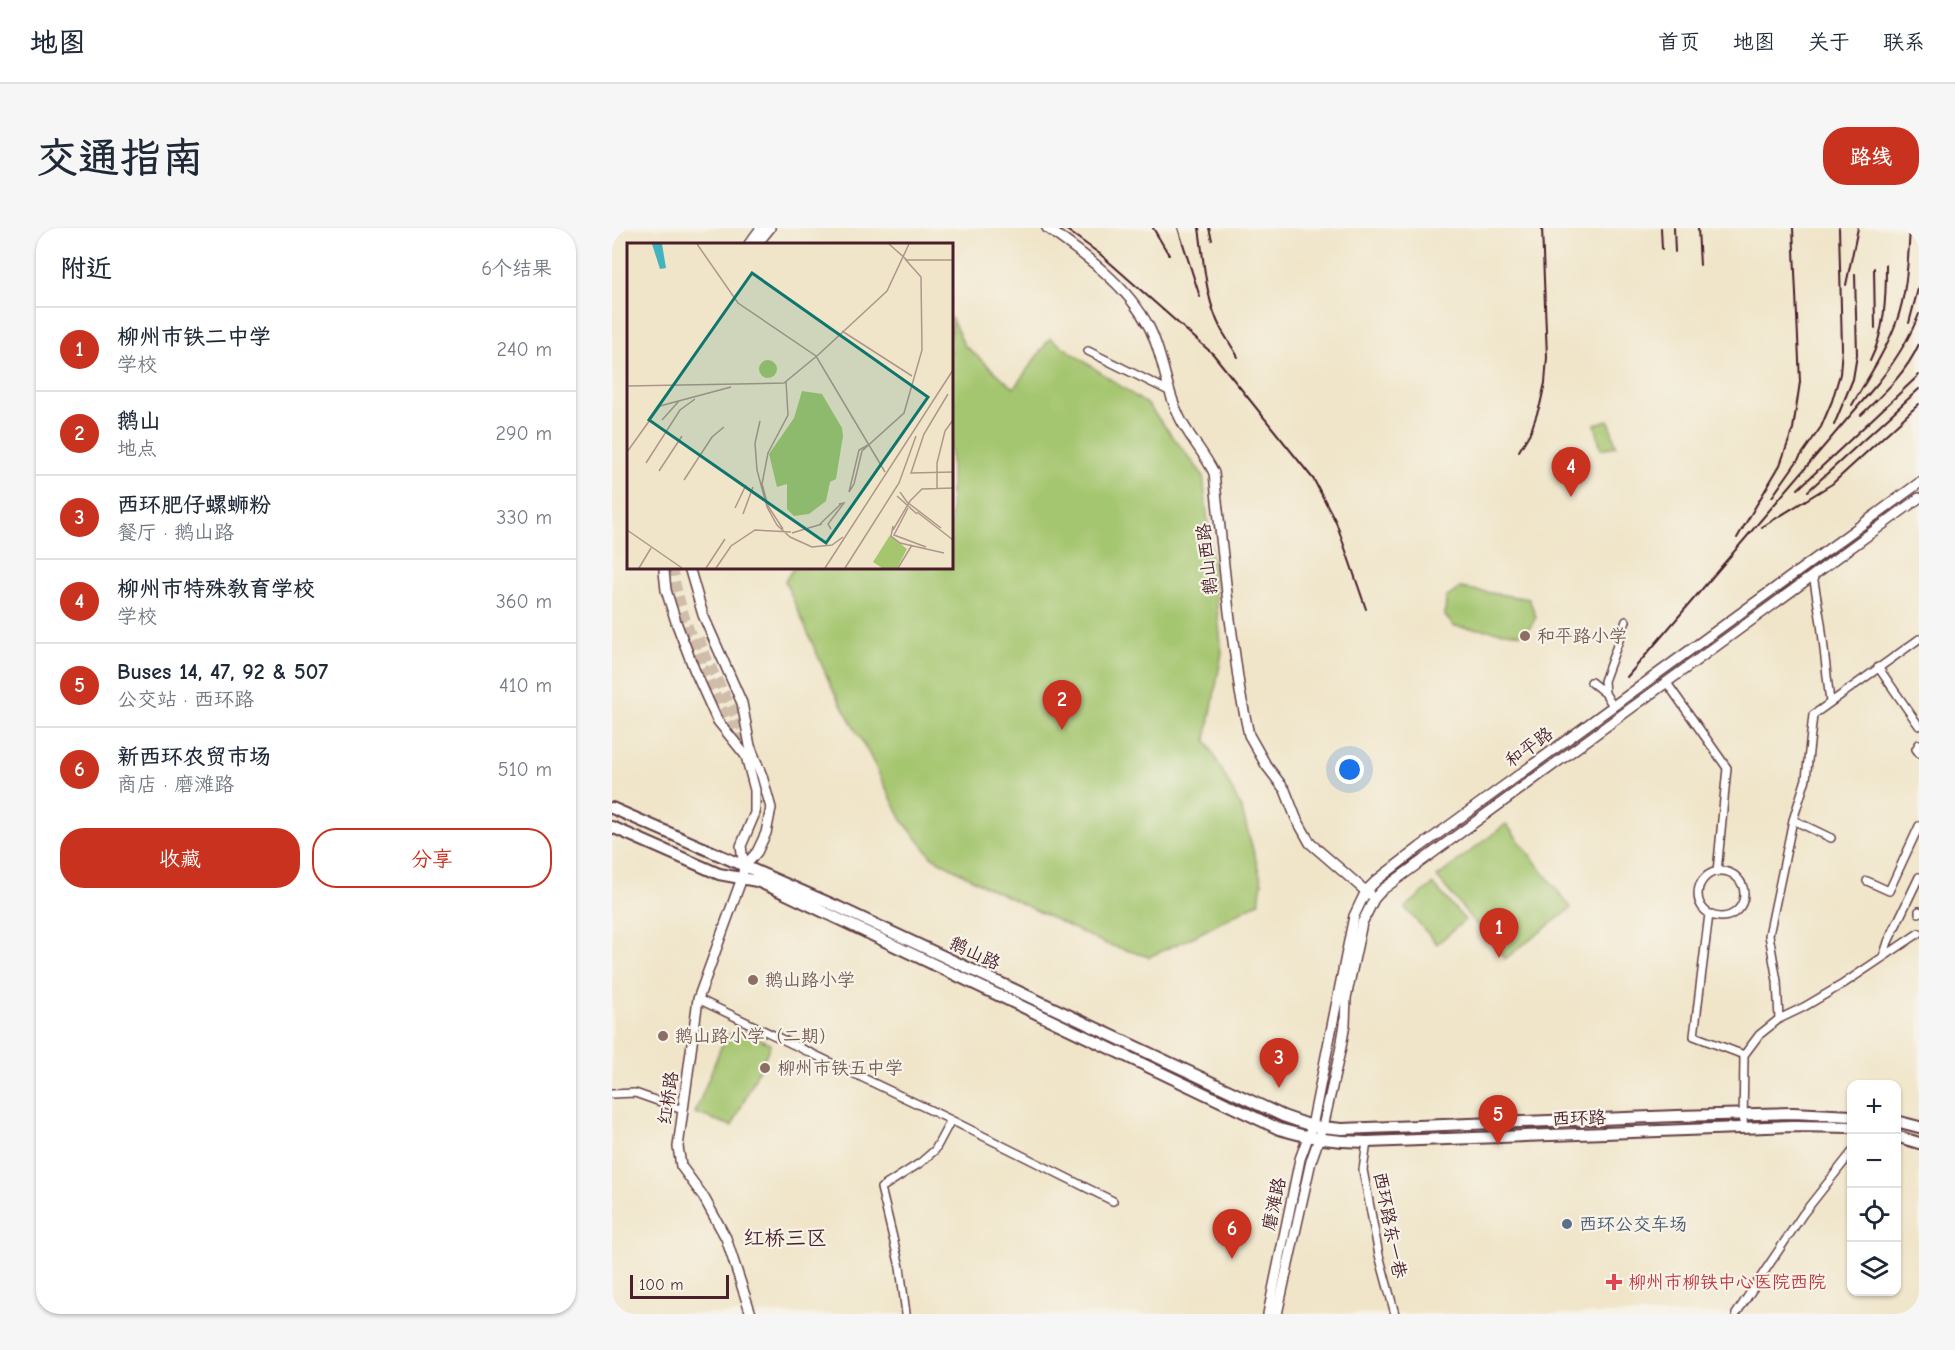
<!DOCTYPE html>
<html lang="zh">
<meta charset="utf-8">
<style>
:root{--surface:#fff;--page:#f6f6f7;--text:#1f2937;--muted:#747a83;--line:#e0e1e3;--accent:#c8321e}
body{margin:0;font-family:"Comic Neue","LXGW WenKai TC",sans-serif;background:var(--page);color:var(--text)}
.controls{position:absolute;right:18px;bottom:18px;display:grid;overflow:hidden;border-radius:12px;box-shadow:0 2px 4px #0004}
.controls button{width:54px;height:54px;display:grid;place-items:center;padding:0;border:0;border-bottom:2px solid var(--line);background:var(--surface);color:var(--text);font:30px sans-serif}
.scale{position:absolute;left:18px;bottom:15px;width:99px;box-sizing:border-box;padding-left:6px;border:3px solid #4a1f2b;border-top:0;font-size:16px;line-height:21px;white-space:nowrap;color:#4a1f2b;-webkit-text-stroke:4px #f7f3e8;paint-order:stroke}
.you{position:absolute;left:738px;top:542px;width:21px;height:21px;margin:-15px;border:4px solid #fff;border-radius:50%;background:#1a73e8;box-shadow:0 0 0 9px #1a73e833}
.badge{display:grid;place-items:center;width:39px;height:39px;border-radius:50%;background:var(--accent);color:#fff;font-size:20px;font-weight:700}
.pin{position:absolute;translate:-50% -50px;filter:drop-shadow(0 2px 3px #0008)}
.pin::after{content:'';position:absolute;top:32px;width:21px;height:18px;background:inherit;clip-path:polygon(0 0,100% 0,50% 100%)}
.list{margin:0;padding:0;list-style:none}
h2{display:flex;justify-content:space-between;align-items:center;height:78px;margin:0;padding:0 24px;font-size:26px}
h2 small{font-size:20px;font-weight:400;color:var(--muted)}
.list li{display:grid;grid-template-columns:39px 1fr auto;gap:18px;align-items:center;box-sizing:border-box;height:84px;padding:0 24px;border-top:2px solid var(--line)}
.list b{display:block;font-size:22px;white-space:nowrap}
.list p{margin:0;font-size:20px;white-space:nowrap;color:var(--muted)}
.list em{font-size:20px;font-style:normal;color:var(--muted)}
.actions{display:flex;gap:12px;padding:18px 24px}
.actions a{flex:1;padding:14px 0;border:2px solid var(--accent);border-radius:24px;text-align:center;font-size:21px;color:var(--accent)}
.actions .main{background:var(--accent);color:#fff}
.icon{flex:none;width:33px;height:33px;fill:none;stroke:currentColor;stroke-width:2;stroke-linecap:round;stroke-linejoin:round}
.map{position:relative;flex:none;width:1307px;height:1086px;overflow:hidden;border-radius:24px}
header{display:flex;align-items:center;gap:36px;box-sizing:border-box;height:84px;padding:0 30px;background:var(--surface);border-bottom:2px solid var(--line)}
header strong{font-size:28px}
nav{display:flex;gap:33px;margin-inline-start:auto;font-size:21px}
.intro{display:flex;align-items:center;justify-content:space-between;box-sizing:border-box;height:144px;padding:0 36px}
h1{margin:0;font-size:42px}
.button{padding:15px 27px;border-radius:24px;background:var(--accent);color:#fff;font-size:21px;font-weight:700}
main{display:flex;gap:36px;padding:0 36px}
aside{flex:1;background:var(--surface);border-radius:24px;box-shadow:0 2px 4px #0004}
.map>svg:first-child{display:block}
.green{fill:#a5c66f;stroke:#78724d;stroke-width:1.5}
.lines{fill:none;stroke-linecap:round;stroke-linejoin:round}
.primary-tunnel{stroke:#cfbda9;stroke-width:10;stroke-dasharray:10 5;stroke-linecap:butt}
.street-casing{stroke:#633d43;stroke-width:10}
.secondary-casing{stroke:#633d43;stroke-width:12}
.primary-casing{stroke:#633d43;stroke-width:14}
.street{stroke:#fff;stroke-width:7}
.secondary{stroke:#fff;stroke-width:9}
.primary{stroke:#fff;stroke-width:10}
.rail{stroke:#4a1f2b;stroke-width:2}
.education-dot{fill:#8d6e63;stroke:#f7f3e8;stroke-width:2}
.service-dot{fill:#5c6f8a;stroke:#f7f3e8;stroke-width:2}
.health-dot{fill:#e0444e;stroke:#f7f3e8;stroke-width:2}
.labels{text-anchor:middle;stroke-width:4.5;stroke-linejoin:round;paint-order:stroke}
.street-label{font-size:18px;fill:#4a1f2b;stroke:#f7f3e8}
.education-label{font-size:18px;fill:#785e54;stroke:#f7f3e8;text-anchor:start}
.service-label{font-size:18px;fill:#4e5e75;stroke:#f7f3e8;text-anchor:start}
.health-label{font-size:18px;fill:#be3a42;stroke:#f7f3e8;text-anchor:start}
.quarter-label{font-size:21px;fill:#4a1f2b;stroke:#f7f3e8}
.inset-road{fill:none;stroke:#ae968a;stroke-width:1.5}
.view{fill:#0f766e;fill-opacity:0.15;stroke:#0f766e;stroke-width:3}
.inset-edge{fill:none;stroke:#4a1f2b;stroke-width:3}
</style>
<header>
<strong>地图</strong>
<nav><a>首页</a><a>地图</a><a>关于</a><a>联系</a></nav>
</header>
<div class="intro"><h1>交通指南</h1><a class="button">路线</a></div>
<main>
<aside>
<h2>附近<small>6个结果</small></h2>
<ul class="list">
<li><span class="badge">1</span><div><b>柳州市铁二中学</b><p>学校</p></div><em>240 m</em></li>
<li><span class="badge">2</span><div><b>鹅山</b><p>地点</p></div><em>290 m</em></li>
<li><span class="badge">3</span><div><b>西环肥仔螺蛳粉</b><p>餐厅 · 鹅山路</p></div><em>330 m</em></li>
<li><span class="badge">4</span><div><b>柳州市特殊教育学校</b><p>学校</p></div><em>360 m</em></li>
<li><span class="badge">5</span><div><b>Buses 14, 47, 92 &amp; 507</b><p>公交站 · 西环路</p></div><em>410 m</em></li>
<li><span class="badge">6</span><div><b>新西环农贸市场</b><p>商店 · 磨滩路</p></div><em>510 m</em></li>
</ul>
<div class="actions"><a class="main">收藏</a><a>分享</a></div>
</aside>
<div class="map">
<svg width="1307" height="1086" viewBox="0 0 1307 1086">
<rect width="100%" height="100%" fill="#f7f3e8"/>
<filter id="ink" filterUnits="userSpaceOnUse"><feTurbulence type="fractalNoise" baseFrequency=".0167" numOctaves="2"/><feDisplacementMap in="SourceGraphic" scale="12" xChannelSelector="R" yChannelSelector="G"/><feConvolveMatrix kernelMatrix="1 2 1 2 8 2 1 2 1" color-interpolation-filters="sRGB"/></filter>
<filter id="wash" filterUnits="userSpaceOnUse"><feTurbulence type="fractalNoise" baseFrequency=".008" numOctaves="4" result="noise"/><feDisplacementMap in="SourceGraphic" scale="24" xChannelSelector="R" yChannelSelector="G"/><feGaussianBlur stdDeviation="1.35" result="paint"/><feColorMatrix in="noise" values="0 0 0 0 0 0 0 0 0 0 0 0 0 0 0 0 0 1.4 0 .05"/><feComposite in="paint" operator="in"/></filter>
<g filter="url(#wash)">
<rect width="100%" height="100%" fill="#f0e5c9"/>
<!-- green -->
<path class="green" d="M339 89 352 117 402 160 438 110 536 177 591 247 610 425 594 512 629 579 650 654 647 674 583 708 537 729 494 716 371 657 320 629 290 592 257 526 220 460 173 353 182 339H339Z
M997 192 1004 218 989 221 983 196Z
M848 360 917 371 924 389 919 398 910 406 842 398 833 388 834 370Z
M894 596 959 680 893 731 825 649Z
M821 656 853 692 825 716 793 680Z
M128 802 159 816 120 898 83 885 111 814 118 806Z"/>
</g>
<g filter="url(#ink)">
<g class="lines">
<!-- primary-tunnel -->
<path class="primary-tunnel" d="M60 339C72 403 101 462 129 520
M87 410 97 435 137 515"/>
<!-- street casing -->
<g class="street-casing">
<path id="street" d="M476 123 557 163
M1201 347 1209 395 1218 474
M1266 439 1307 498
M979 454 993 465
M1055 455 1115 540 1105 644
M1001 478 993 465 992 453 1014 393
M1307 516 1304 521 1307 525
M1181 592 1219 610
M1086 666a23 23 0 1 1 46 0a23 23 0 1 1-46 0Z
M1255 653 1277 663 1307 598
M1307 683V685
M1097 686 1082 808 1132 827
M1271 729 1276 714 1307 649
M86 771 339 892 501 973
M1167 791 1165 753 1157 707 1181 592 1194 551 1201 487 1307 411
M0 866 23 865 71 882
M1131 901 1132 827 1147 807 1167 791 1192 779 1231 756 1307 705
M755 914 751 942 767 1027 783 1086
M0 1083V1086
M294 1086 288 1039 269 960 308 935 323 922 339 892
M1124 1086 1191 986 1240 924"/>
</g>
<!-- secondary casing -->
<g class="secondary-casing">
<path id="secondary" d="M435 0C473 27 515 57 537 99 551 126 553 158 566 186 575 207 592 224 602 245L617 384 628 464 637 507 654 537 673 562 684 590 698 615 757 666
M137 16 149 0
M145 16 158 0
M53 339 52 343 54 362 64 394 82 441 105 492 134 528 143 562V585L129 618 132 639 130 650 86 771 66 919 69 938 91 968 114 1010 139 1086
M77 339 91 387 130 475 138 518 150 548 159 580 154 605 145 624 132 639
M656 1086 688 931 700 898 742 688 754 663 765 652 808 619 1307 255
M665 1086 699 933 711 899 729 819 733 796 734 770 750 695 762 671 770 662 1307 270"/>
</g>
<!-- primary casing -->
<g class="primary-casing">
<path id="primary" d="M0 580 226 679 671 888 700 898 730 901 1065 888 1181 885 1240 888
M0 599 107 646 145 653 170 664 667 901C696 910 724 914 755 914L1180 898 1240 899
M1284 893 1307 899
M1284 908 1307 915"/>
</g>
<!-- street -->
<use href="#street" class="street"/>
<!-- secondary -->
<use href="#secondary" class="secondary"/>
<!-- primary -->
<use href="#primary" class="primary"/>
<!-- rail -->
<path class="rail" d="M452 0 488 26 601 126 702 252 724 294 754 381
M541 0 557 27
M566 0 588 69
M587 0C592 33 593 70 609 101 614 110 621 120 626 129
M597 0 600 12
M1049 0 1050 21
M1062 0 1063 24
M1086 0 1088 37
M1262 40 1263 100
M1234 57 1246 0
M1297 95 1307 57
M1258 133C1273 103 1274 70 1274 37
M1240 177C1256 150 1273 124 1284 95 1295 65 1296 32 1298 0
M1249 187C1272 165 1294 145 1307 116
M1222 197 1241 151 1245 127 1243 46
M907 223 919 203 928 177 933 155 935 129 930 0
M1186 261 1307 147
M1196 263 1307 161
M1160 269 1209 199 1220 173 1228 146 1230 120 1227 0
M1150 299 1220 256 1307 176
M1125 310 1168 237 1181 201 1188 154 1181 0
M1015 449 1266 155C1283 133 1297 112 1307 86"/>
</g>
</g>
<!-- markers -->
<g class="education-dot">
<circle cx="913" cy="408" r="6"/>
<circle cx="141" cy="752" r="6"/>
<circle cx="51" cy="808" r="6"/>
<circle cx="153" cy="840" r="6"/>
</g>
<circle class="service-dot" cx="955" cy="996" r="6"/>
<path class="health-dot" d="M999 1045h6v6h6v6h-6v6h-6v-6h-6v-6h6z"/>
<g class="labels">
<!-- street labels -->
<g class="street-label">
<text transform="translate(595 331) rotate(-96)" y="6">鹅山西路</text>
<text transform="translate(917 519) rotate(-36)" y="6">和平路</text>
<text transform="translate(363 725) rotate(25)" y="6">鹅山路</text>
<text transform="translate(56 870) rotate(-82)" y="6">红桥路</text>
<text transform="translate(967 890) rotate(-2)" y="6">西环路</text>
<text transform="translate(662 976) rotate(-78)" y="6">磨滩路</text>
<text transform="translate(778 997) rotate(79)" y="6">西环路东一巷</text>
</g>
<!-- education labels -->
<g class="education-label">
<text x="925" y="414">和平路小学</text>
<text x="153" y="758">鹅山路小学</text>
<text x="63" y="814">鹅山路小学（二期）</text>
<text x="165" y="846">柳州市铁五中学</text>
</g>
<!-- service labels -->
<g class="service-label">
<text x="967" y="1002">西环公交车场</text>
</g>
<!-- health labels -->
<g class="health-label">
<text x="1016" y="1060">柳州市柳铁中心医院西院</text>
</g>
<!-- quarter labels -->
<g class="quarter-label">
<text x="173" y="1017">红桥三区</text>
</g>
</g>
<!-- overview -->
<g transform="translate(15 15)">
<rect width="326" height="326" fill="#f0e5c9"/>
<path d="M132 126a9 9 0 1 1 18 0a9 9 0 1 1-18 0ZM175 148 195 151 215 185 216 193 209 236 203 239 199 258 182 271 167 273 160 266V241L150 244 142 211 167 175ZM263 292 280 306 270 325H255L246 319Z" fill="#a5c66f"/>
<path d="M25 1H35L39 25 33 26Z" fill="#44b2bf"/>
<path class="inset-road" d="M70 1 111 60 189 113 258 229M262 1 280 17H326M215 88 285 133M191 112 260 48 282 1M0 143 157 140 191 112M321 151 297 191 284 230 326 229M35 177 52 158M133 178 128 200 130 227 140 264 150 282 163 294 185 304 205 302 216 294M241 202 232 207 222 249 227 241 235 208 277 170 295 107 294 34 278 16M0 209 33 163 104 144M19 220 53 167 68 156M32 228 55 193M57 237 85 194 97 184M310 246V220L318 188 326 177M273 249 280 259 314 285M270 253 290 271M283 258 295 246 326 245M108 265 119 242M281 265 267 292 299 304M290 269 326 297M116 271 126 244M193 281 214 261M266 283 264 293 273 300 317 310M156 286 141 263 135 241 141 210 161 172 159 138M204 286 201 281 217 260 212 261M0 287 55 325M266 287 283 258M165 290 195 281M12 325 24 305M79 325 98 296M89 325 104 303 128 287 164 289M198 325 326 127M218 325 272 240 289 193M271 325 285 302"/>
<path class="view" d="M125 30 301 154 199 300 22 177Z"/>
<rect width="326" height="326" class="inset-edge"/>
</g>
</svg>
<div class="controls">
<button>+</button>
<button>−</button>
<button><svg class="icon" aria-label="locate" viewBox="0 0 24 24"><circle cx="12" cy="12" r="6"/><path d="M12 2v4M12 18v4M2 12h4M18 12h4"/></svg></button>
<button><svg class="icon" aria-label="layers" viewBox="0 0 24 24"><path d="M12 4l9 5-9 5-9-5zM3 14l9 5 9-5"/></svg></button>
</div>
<div class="scale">100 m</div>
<div class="you"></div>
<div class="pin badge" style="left:887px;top:730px">1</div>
<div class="pin badge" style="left:450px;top:502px">2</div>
<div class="pin badge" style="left:667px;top:860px">3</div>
<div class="pin badge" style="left:959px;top:269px">4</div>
<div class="pin badge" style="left:886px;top:917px">5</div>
<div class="pin badge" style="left:620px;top:1031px">6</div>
</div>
</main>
